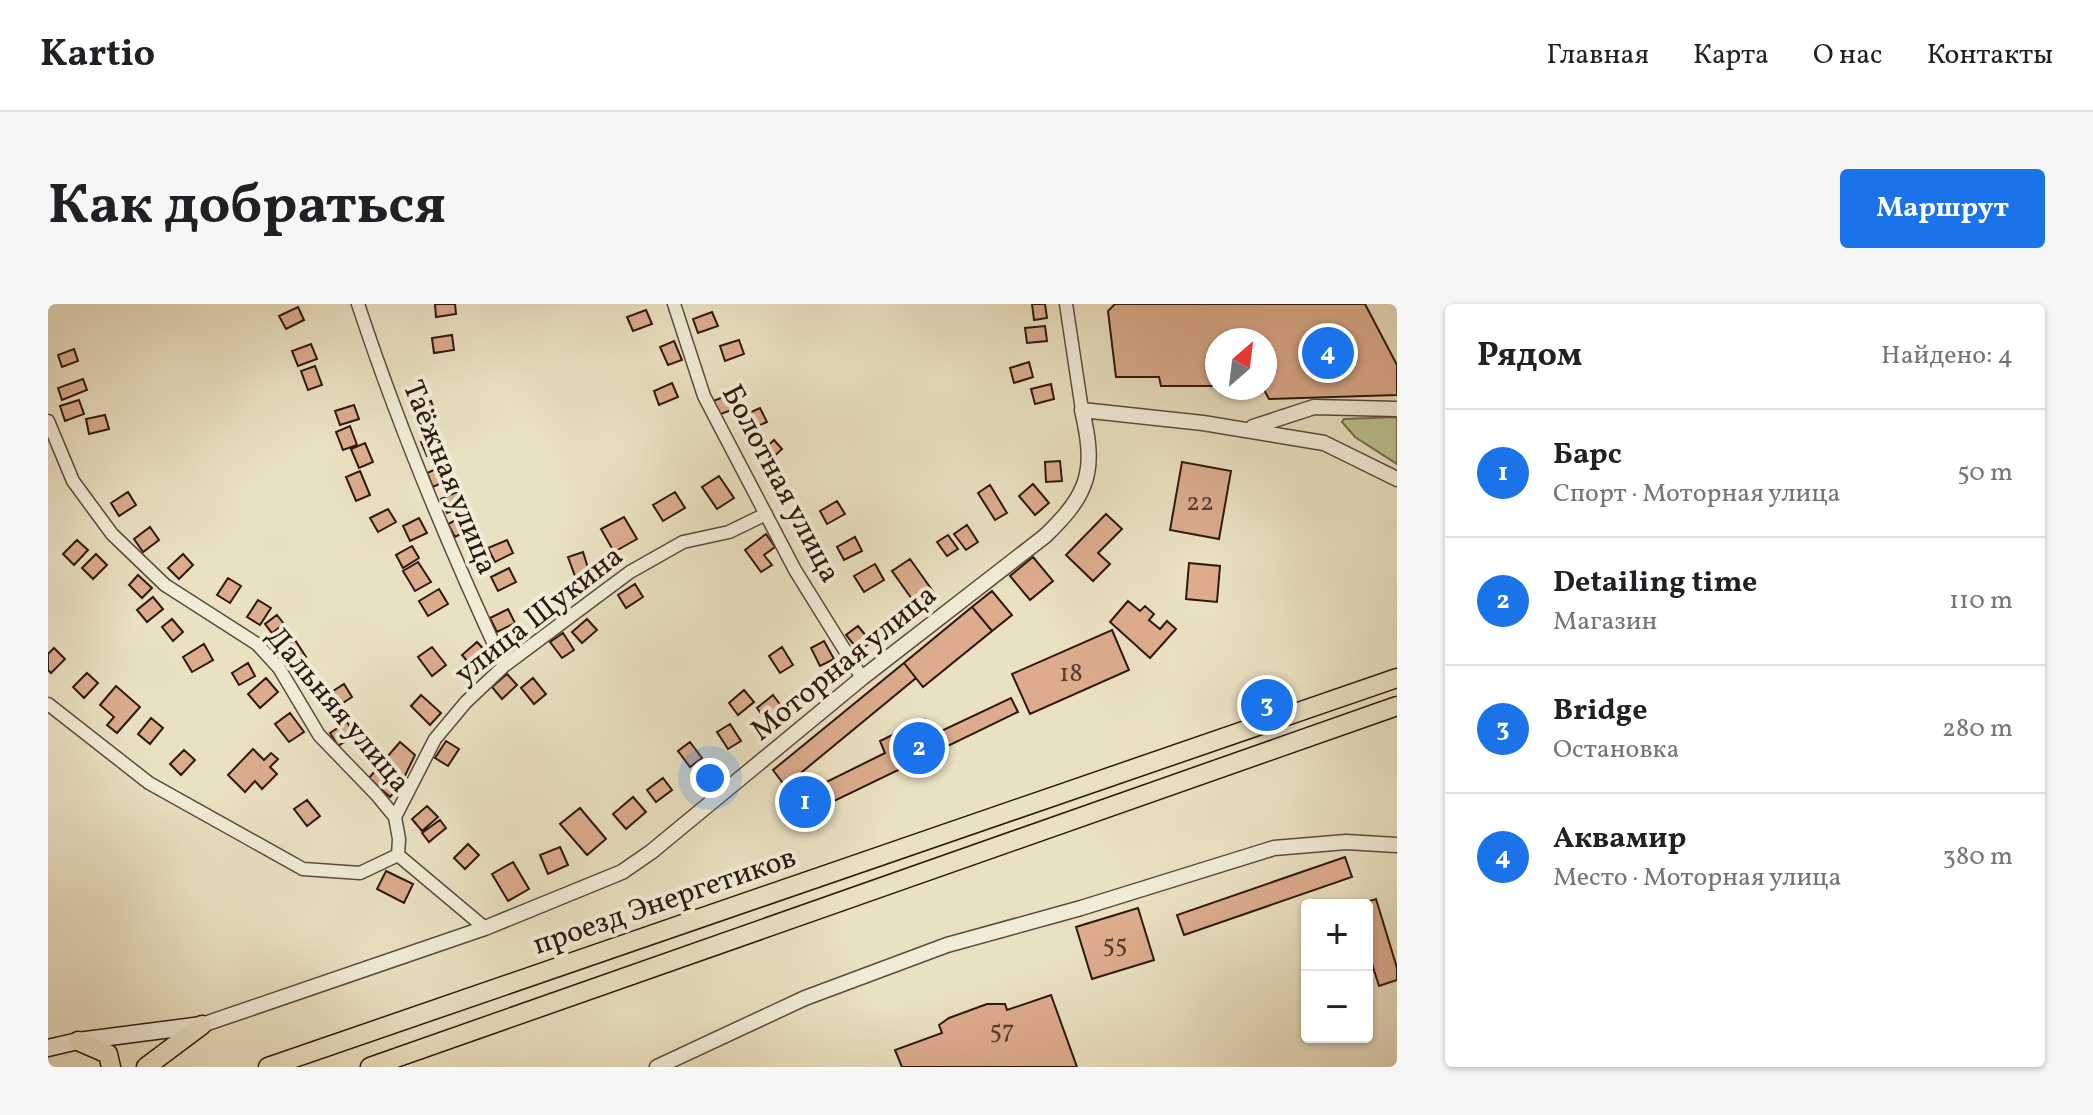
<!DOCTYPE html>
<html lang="ru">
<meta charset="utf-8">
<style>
:root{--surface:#fff;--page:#f6f6f6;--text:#202124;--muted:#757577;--line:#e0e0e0;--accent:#1a73e8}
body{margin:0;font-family:Vollkorn,serif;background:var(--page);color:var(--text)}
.controls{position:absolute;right:24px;bottom:24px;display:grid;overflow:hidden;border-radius:8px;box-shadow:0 2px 6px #0004}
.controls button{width:72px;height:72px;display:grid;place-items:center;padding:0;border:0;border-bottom:2px solid var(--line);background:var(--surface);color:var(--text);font:40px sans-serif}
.compass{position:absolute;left:1157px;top:24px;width:72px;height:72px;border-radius:50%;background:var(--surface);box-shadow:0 2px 6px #0004;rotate:28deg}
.you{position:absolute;left:662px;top:474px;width:28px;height:28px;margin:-20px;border:6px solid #fff;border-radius:50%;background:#1a73e8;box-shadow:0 0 0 12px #1a73e833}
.badge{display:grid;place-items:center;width:52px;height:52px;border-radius:50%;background:var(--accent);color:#fff;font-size:26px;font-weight:700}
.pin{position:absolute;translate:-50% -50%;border:4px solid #fff;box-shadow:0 2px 8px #0006}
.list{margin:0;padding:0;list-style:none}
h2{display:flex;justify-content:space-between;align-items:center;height:104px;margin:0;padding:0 32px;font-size:34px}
h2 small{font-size:26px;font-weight:400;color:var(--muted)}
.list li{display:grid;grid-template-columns:52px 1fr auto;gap:24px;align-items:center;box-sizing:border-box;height:128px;padding:0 32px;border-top:2px solid var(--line)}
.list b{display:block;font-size:30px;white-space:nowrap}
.list p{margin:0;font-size:26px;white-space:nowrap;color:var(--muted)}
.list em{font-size:26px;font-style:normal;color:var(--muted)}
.map{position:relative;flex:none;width:1349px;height:763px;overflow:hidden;border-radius:8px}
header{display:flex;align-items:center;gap:48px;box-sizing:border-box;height:112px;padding:0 40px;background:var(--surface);border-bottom:2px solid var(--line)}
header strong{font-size:38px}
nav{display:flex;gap:44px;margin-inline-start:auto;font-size:28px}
.intro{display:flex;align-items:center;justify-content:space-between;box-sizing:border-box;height:192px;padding:0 48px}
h1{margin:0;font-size:56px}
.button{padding:20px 36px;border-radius:8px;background:var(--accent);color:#fff;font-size:28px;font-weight:700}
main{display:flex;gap:48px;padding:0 48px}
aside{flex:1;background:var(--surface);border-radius:8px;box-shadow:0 2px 6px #0004}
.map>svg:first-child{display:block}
.green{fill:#bac292;stroke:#746d50;stroke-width:2}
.building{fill:#dcac8d;stroke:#2e180f;stroke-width:2}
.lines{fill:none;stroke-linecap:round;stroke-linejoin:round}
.minor-casing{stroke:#5d4a3c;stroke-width:15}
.tertiary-casing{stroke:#5d4a3c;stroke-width:17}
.secondary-casing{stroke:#2e180f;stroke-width:19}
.primary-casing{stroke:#2e180f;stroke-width:21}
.minor{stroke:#f1ecd7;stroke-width:12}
.tertiary{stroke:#f1ecd7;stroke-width:14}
.secondary{stroke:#f1ecd7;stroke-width:16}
.primary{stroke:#eae1c2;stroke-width:18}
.labels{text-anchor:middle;stroke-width:8;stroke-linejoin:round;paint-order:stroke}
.number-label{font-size:26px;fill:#5a3d2e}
.street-label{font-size:30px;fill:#2e180f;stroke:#f1ecd7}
</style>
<header>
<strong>Kartio</strong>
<nav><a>Главная</a><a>Карта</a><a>О нас</a><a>Контакты</a></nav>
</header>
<div class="intro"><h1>Как добраться</h1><a class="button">Маршрут</a></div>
<main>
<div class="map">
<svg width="1349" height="763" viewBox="0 0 1349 763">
<rect width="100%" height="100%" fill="#eae1c2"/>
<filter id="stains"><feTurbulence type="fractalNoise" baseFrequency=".0025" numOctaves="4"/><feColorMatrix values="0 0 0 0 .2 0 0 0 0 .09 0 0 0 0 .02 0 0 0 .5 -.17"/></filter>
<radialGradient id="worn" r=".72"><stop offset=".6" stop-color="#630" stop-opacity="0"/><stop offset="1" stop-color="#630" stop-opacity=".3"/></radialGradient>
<!-- green -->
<path class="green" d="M1349 113V160L1307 133 1294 118 1296 115Z"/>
<!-- building -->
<path class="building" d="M387 0H407L408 10 388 13Z
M984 0H997L999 14 986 16Z
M1067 0H1317L1349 61V91L1221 95 1215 84H1217V36H1169V82H1113L1111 73H1068L1060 7Z
M250 3 256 16 238 25 231 12Z
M598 6 604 20 585 27 579 13Z
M664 8 670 22 650 29 645 15Z
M997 22 999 37 979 39 977 24Z
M404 31 406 46 386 49 384 34Z
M691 36 696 50 677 57 672 42Z
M626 37 634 56 620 61 612 43Z
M263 40 269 55 250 62 244 47Z
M26 45 30 57 14 63 10 51Z
M981 58 985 73 966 79 962 64Z
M267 62 274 81 260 86 253 67Z
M35 75 39 86 14 96 10 84Z
M624 79 630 93 611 101 606 87Z
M1003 80 1006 95 987 100 983 85Z
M683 90 689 104 670 111 665 97Z
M31 96 36 110 17 117 12 102Z
M383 97 388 111 369 118 364 104Z
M306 101 311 115 292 121 287 107Z
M712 104 719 118 700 126 694 112Z
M57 111 61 125 41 130 38 115Z
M302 122 309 141 295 146 288 128Z
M391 130 397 144 379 152 373 138Z
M726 136 734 145 722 156 714 147Z
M317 139 325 158 311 164 303 145Z
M1012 157 1014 177 998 178 997 158Z
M1134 158 1183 167 1171 235 1122 226Z
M397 161 404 174 385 183 379 169Z
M312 167 322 191 308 197 298 173Z
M671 172 686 194 669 205 654 183Z
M985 180 1001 199 987 211 971 192Z
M942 181 959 209 947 216 930 189Z
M411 187 418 201 399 209 393 195Z
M80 188 88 201 71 212 63 199Z
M627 188 637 204 615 217 605 201Z
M789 197 797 210 779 220 772 207Z
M340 205 348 218 330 228 322 214Z
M1058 210 1074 225 1050 249 1062 260 1045 277 1018 251Z
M418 211 425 224 407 233 400 220Z
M576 213 589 235 566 248 553 225Z
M371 214 379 229 362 237 355 222Z
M919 221 930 238 918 246 906 230Z
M102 223 111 236 95 248 86 235Z
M718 230 727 243 716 251 724 261 713 268 697 246Z
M900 231 910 245 899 252 889 238Z
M807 233 814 247 796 256 789 243Z
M29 236 40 246 26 261 15 250Z
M459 236 465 249 447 258 440 244Z
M364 242 371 254 355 264 348 251Z
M535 248 541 267 527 272 520 253Z
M48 250 59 261 45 275 34 264Z
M135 250 145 261 131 275 120 264Z
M985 253 1005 277 982 296 962 272Z
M862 255 889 293 871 305 844 267Z
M370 258 383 278 367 287 355 267Z
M1141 259 1172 262 1169 298 1138 295Z
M827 260 836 276 816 288 806 272Z
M461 264 468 278 450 287 443 273Z
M90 271 104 284 94 294 81 281Z
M180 274 193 282 182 299 169 291Z
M587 280 595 293 578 304 570 291Z
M391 285 400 300 380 312 371 297Z
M944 287 964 311 944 327 924 303Z
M105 293 115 305 99 318 89 306Z
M210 296 223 304 212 321 199 313Z
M1080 297 1092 307 1097 302 1106 310 1101 316 1112 325 1119 317 1128 325 1102 354 1062 318Z
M924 303 944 327 875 383 856 359Z
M460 305 467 319 449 328 442 314Z
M229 311 236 320 224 329 217 320Z
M124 315 135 328 125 337 114 323Z
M539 315 549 326 534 339 524 328Z
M810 322 823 338 811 347 798 331Z
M1064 326 1081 366 982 410 964 370Z
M515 329 526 346 514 354 502 338Z
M247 336 258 353 245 361 234 344Z
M776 337 786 355 772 362 763 344Z
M429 338 441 351 426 365 414 351Z
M156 340 165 356 144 368 135 353Z
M384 343 398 361 384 372 370 353Z
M734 343 745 361 732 369 721 352Z
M6 344 17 355 3 369 0 366V350Z
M200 359 207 372 191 381 184 369Z
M856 359 868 374 737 482 725 466Z
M39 369 50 379 36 394 25 383Z
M459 370 469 381 454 395 444 383Z
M218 374 230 388 212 404 200 390Z
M485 374 498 390 486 400 473 384Z
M296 380 304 393 287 404 279 391Z
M68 382 92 403 69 429 59 421 66 413 52 401Z
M696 386 706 398 690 411 681 399Z
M373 391 393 409 382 421 363 402Z
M725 391 734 403 718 416 709 404Z
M963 394 970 408 751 514 742 496 837 449 832 437 877 415 885 431Z
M242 409 256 428 241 438 227 420Z
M103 414 115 424 102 440 90 430Z
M299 418 307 431 290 442 282 429Z
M682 420 693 437 680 445 669 428Z
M398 437 411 445 400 462 387 454Z
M352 438 367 451 353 480 342 493 321 474Z
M642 438 654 454 642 463 630 447Z
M205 445 216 456 223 449 230 455 222 463 229 470 214 485 207 477 197 488 180 471Z
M136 446 147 456 133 471 122 460Z
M615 474 624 486 608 498 599 486Z
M585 493 598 508 578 525 565 510Z
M259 496 272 512 259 522 246 505Z
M379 502 390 513 374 527 364 515Z
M532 504 558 535 539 551 512 520Z
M392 516 398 524 381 538 374 529Z
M420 540 431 551 417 565 406 554Z
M512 543 520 561 500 570 492 551Z
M1297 553 1304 573 1136 631 1129 611Z
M465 558 481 585 460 597 444 570Z
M338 567 365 580 356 599 329 585Z
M1328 595 1349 664V676L1331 682 1319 644V601H1310Z
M1090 604 1106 656 1044 675 1028 623Z
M1003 691 1029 763H854L847 746 894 729 891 721 901 714 939 700H957L959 706Z"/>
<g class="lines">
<!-- minor casing -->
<g class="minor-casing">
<path id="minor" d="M310 0C351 124 401 244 456 362
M626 0 656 92 747 266 814 374
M1018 0 1034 106
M0 117 25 177 64 230 117 281 209 340 231 364 271 431 328 490 347 513 351 535 350 551 437 624
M0 400 101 479 255 565 312 569 350 551
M347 513 387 435 418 398 456 362 582 268 635 238 681 228 718 210"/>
</g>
<!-- tertiary casing -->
<g class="tertiary-casing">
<path id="tertiary" d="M1205 123 1266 103 1349 105
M154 721 437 624 574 568 603 548 814 374 997 232C1042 189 1048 166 1034 106L1155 119 1276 139 1349 175
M609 763 757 694 899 641 1033 604 1226 544 1298 538 1349 541"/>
</g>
<!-- secondary casing -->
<g class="secondary-casing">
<path id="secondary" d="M0 744 30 737 154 721"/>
</g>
<!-- primary casing -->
<g class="primary-casing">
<path id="primary" d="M30 737 60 750 63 763
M98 763 154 721
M220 763 1349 374
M322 763 1349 402"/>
</g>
<!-- minor -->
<use href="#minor" class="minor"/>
<!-- tertiary -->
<use href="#tertiary" class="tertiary"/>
<!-- secondary -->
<use href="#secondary" class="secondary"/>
<!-- primary -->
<use href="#primary" class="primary"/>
</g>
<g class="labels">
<!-- number labels -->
<g class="number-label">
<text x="1152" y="206">22</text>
<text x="1023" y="377">18</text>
<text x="1067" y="648">55</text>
<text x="954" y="734">57</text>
</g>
<!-- street labels -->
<g class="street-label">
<text transform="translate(403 173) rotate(68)" y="10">Таёжная улица</text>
<text transform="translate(734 179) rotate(62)" y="10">Болотная улица</text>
<text transform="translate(490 310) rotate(-38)" y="10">улица Щукина</text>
<text transform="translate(795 358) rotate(-39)" y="10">Моторная улица</text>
<text transform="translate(291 405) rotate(50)" y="10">Дальняя улица</text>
<text transform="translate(616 596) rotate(-19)" y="10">проезд Энергетиков</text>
</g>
</g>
<rect width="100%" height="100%" filter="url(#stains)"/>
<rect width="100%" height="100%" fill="url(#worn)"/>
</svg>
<div class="controls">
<button>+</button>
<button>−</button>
</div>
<svg class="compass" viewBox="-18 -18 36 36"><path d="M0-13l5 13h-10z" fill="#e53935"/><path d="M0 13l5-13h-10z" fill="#757577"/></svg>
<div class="you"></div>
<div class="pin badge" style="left:757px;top:498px">1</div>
<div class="pin badge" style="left:871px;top:444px">2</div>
<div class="pin badge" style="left:1219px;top:401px">3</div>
<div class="pin badge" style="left:1280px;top:49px">4</div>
</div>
<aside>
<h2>Рядом<small>Найдено: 4</small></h2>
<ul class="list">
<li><span class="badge">1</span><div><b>Барс</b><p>Спорт · Моторная улица</p></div><em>50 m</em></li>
<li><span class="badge">2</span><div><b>Detailing time</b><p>Магазин</p></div><em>110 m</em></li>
<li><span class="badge">3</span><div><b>Bridge</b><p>Остановка</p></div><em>280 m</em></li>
<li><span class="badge">4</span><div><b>Аквамир</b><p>Место · Моторная улица</p></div><em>380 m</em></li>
</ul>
</aside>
</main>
